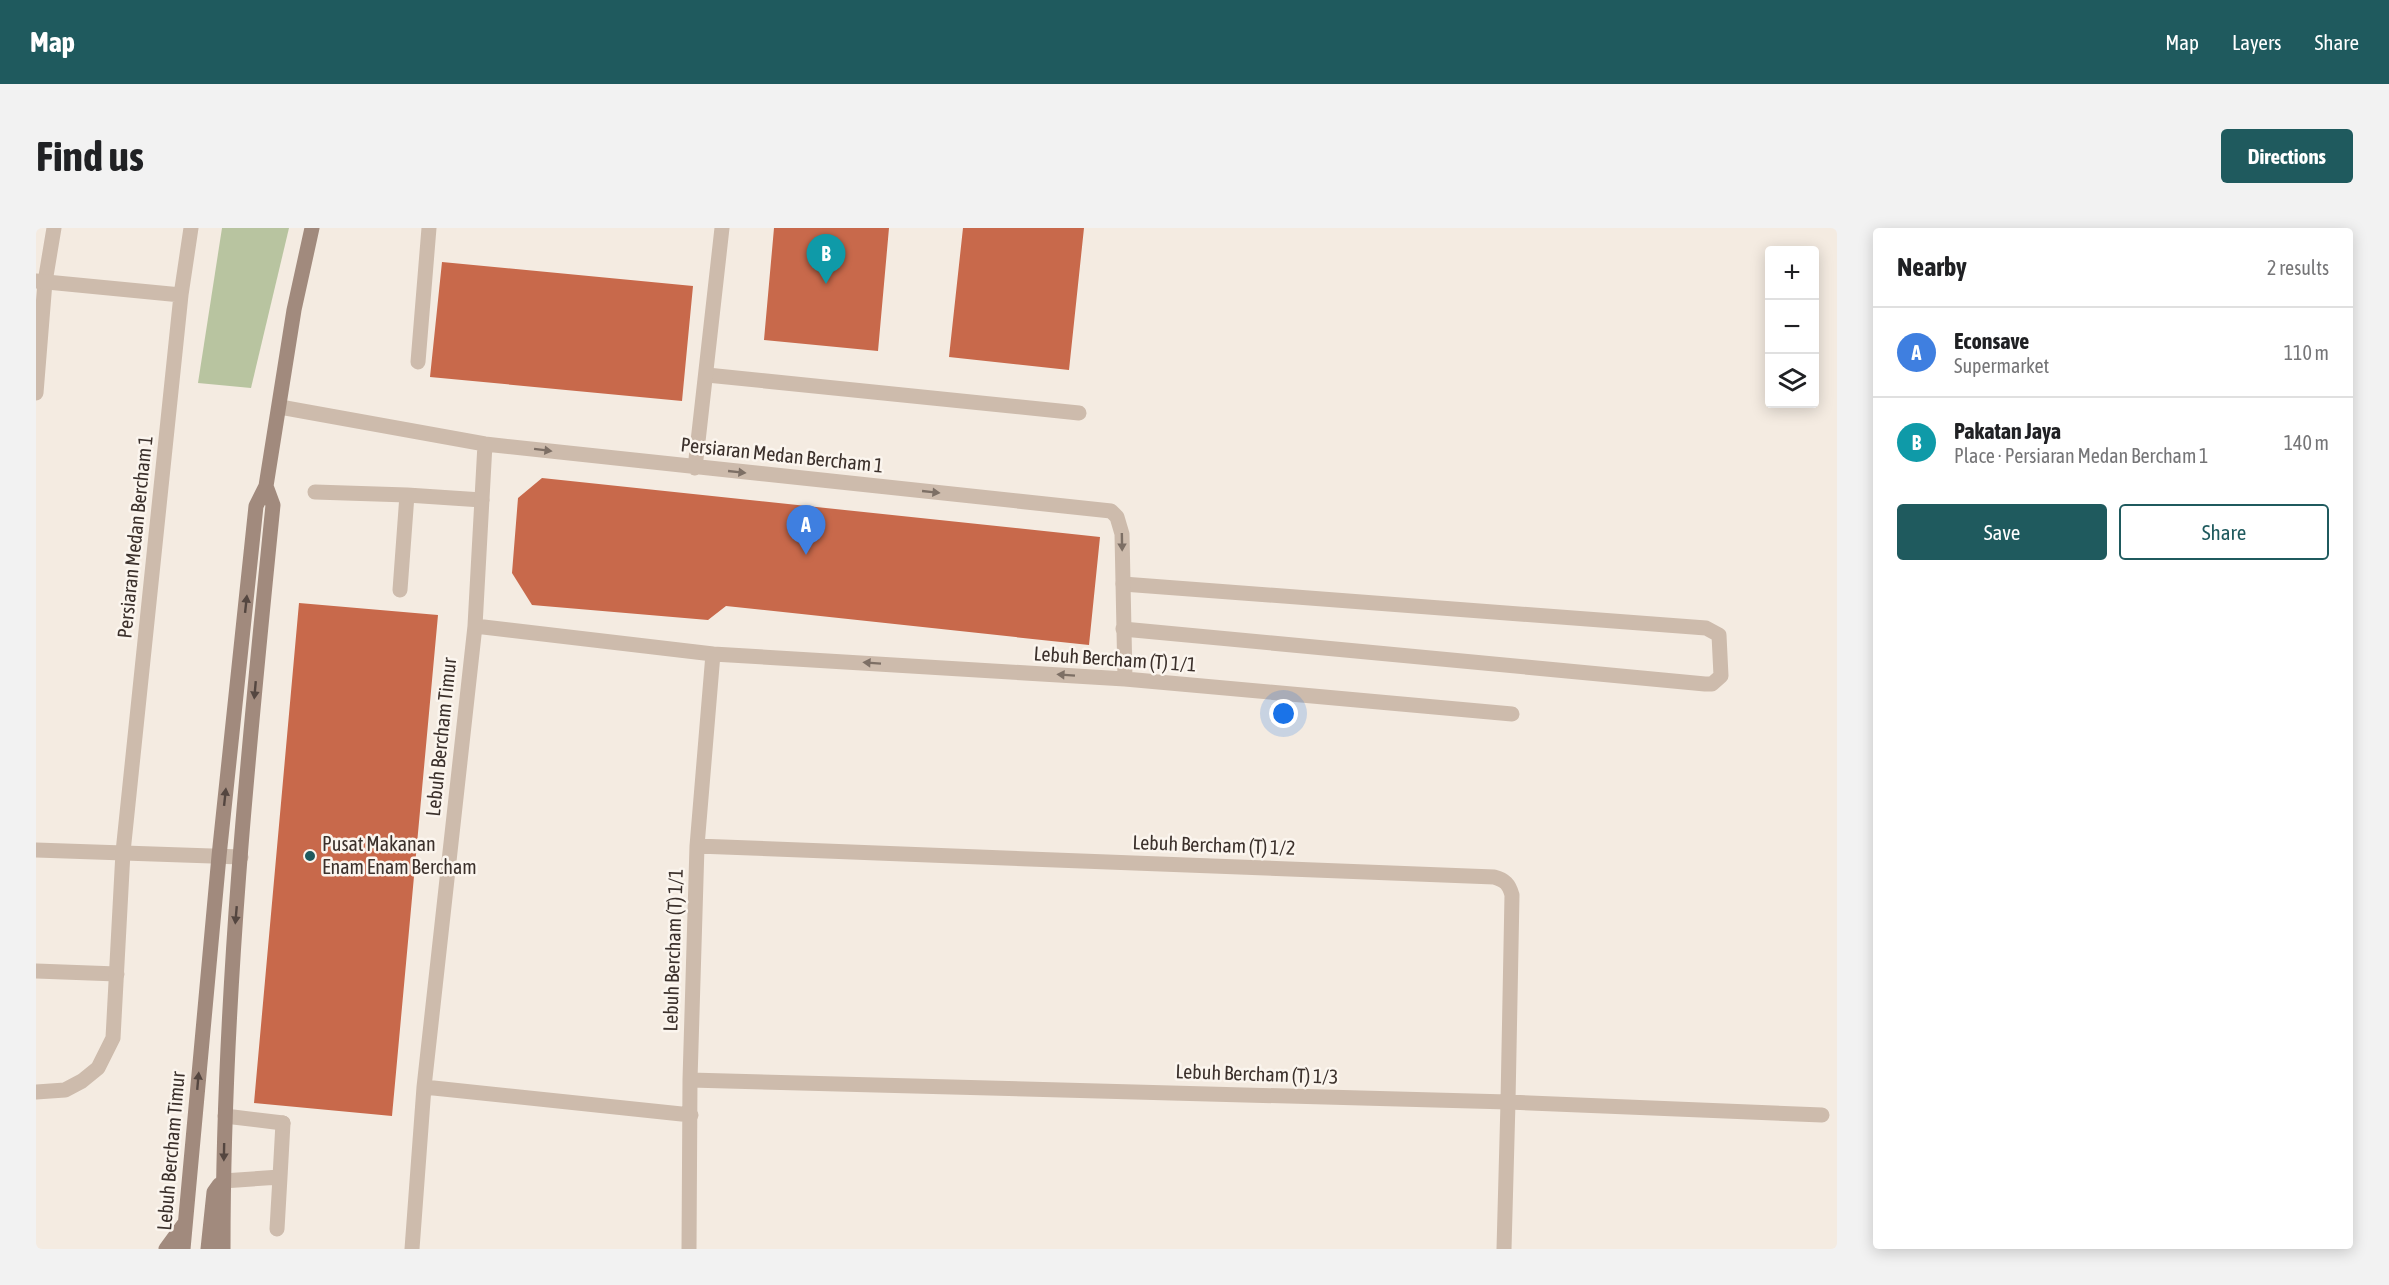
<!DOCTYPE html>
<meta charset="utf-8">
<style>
:root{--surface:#fff;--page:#f2f2f2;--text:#202124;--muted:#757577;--line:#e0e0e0;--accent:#1f5a5e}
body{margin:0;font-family:"Asap Condensed",sans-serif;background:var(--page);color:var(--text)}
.controls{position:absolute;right:18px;top:18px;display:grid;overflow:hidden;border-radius:6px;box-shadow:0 3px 15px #0003}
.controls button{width:54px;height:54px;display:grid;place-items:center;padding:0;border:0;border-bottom:2px solid var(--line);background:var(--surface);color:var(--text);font:30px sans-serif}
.you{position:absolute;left:1248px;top:486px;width:21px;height:21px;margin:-15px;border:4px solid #fff;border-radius:50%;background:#1a73e8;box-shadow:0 0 0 9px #1a73e833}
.badge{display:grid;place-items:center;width:39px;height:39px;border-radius:50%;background:var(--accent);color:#fff;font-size:20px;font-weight:700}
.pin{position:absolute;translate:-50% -50px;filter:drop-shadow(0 2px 3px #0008)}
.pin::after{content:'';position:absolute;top:32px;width:21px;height:18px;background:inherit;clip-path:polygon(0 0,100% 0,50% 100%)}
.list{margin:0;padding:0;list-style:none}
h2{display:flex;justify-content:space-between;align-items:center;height:78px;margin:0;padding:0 24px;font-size:26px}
h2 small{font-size:20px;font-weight:400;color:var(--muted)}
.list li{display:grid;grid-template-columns:39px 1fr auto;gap:18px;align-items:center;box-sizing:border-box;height:90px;padding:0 24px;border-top:2px solid var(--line)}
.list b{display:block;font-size:22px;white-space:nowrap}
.list p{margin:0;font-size:20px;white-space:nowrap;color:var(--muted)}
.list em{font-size:20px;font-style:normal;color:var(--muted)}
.actions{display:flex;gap:12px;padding:18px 24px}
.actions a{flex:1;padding:14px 0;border:2px solid var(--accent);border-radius:6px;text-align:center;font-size:21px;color:var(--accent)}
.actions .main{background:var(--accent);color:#fff}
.icon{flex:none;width:33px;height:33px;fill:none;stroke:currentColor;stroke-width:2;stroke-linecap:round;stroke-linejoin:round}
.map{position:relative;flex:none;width:1801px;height:1021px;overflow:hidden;border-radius:6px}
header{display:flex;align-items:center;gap:36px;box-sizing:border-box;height:84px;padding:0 30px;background:var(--accent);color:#fff}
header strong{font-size:28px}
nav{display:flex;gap:33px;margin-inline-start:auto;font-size:21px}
.intro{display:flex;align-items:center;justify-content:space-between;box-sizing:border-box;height:144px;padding:0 36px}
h1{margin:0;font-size:42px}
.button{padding:15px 27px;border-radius:6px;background:var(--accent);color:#fff;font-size:21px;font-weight:700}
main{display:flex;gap:36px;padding:0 36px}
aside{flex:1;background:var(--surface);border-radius:6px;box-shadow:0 3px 15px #0003}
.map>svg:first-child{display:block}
.green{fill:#b8c4a0}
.building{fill:#c8694b}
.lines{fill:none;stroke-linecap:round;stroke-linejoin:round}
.lane{stroke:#cdbbac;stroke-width:15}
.street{stroke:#cdbbac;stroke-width:15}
.secondary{stroke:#a18a7d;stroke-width:15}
.oneway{fill:#7d6f65}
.oneway2{fill:#544640}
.poi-dot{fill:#1f5a5e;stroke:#fbf5ee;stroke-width:2}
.labels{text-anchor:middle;stroke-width:5;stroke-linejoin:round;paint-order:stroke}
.street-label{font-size:20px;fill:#3b302b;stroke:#fbf5ee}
.poi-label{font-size:20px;fill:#3b302b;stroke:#fbf5ee;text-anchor:start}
</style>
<header>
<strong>Map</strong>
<nav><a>Map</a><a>Layers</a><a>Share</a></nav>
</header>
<div class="intro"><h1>Find us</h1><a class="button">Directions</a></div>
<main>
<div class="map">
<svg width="1801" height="1021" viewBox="0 0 1801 1021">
<rect width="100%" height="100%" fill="#f4ebe1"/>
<!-- green -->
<path class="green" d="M186 0H253L215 160 162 155Z"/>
<!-- building -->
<path class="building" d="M738 0H853L842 123 728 112Z
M927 0H1048L1033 142 913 129Z
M406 34 657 58 646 173 394 149Z
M506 250 1064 309 1053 417 690 378 672 392 496 377 476 345 482 270Z
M263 375 402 387 356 888 218 875Z"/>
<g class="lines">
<!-- lane -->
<path class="lane" d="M671 147 1043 185
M0 165 9 54 18 0
M279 264 371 267
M1087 356 1670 400 1683 407 1685 448 1676 456H1669L1087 401
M364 362 371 267 446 272
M0 743 81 746
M244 949 247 895
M187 953 244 949 241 1001
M1468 1021 1472 874"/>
<!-- street -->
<path class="street" d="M0 53 145 67
M382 134 393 0
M244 179 449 216 1075 283 1081 289 1086 306 1089 451
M659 240 686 0
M439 398 677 426 661 618 654 852 653 1021
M677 426 1089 451 1476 486
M661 618 1458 649C1469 652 1473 656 1476 667L1472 874
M0 622 205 629
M654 852 1472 874 1786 887
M388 859 655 887
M0 864 29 862 46 853 62 840 77 810 87 624 145 67 155 0
M189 888 247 895
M376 1021 388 859 439 398 449 216"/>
<!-- secondary -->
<path class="secondary" d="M130 1021 149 995
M147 1021 183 628 220 278 230 258 258 82 276 0
M172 1021 178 964 183 957
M187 1021C187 772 212 524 237 277L230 258"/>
</g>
<!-- one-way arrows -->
<defs><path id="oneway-solid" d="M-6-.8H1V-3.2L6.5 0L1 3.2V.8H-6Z" transform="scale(1.5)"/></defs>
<g class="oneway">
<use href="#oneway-solid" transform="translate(507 222) rotate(7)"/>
<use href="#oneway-solid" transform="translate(701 244) rotate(6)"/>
<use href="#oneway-solid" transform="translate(895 264) rotate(6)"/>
<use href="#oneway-solid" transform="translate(1086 314) rotate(89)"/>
<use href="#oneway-solid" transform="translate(836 435) rotate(-176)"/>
<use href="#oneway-solid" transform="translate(1030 447) rotate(-176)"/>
</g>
<g class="oneway2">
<use href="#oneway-solid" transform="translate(210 376) rotate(-84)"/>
<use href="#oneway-solid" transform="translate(219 462) rotate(95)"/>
<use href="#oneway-solid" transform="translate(189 569) rotate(-84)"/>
<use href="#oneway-solid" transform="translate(200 687) rotate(95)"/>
<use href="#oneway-solid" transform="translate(162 853) rotate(-85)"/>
<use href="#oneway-solid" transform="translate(188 924) rotate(91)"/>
</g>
<!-- markers -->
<circle class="poi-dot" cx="274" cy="628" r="6"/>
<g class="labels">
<!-- street labels -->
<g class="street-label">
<text transform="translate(746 227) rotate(6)" y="7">Persiaran Medan Bercham 1</text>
<text transform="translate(99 309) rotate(-84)" y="7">Persiaran Medan Bercham 1</text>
<text transform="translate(1079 431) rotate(4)" y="7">Lebuh Bercham (T) 1/1</text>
<text transform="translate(405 509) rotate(-84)" y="7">Lebuh Bercham Timur</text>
<text transform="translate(1178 617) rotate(2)" y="7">Lebuh Bercham (T) 1/2</text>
<text transform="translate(637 722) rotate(-88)" y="7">Lebuh Bercham (T) 1/1</text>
<text transform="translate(1221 846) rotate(2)" y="7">Lebuh Bercham (T) 1/3</text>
<text transform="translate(135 923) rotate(-85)" y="7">Lebuh Bercham Timur</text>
</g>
<!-- poi labels -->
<g class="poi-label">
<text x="286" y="623">Pusat Makanan<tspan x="286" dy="23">Enam Enam Bercham</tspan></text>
</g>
</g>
</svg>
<div class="controls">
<button>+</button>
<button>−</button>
<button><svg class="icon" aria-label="layers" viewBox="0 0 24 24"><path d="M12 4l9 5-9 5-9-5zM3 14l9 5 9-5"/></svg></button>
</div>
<div class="you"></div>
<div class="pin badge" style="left:770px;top:327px;background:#3f7fe0">A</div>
<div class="pin badge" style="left:790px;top:56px;background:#0f9aa8">B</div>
</div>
<aside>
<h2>Nearby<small>2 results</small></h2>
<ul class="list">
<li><span class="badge" style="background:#3f7fe0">A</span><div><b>Econsave</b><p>Supermarket</p></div><em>110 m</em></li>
<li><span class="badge" style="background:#0f9aa8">B</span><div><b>Pakatan Jaya</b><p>Place · Persiaran Medan Bercham 1</p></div><em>140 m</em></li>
</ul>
<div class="actions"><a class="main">Save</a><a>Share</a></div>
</aside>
</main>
